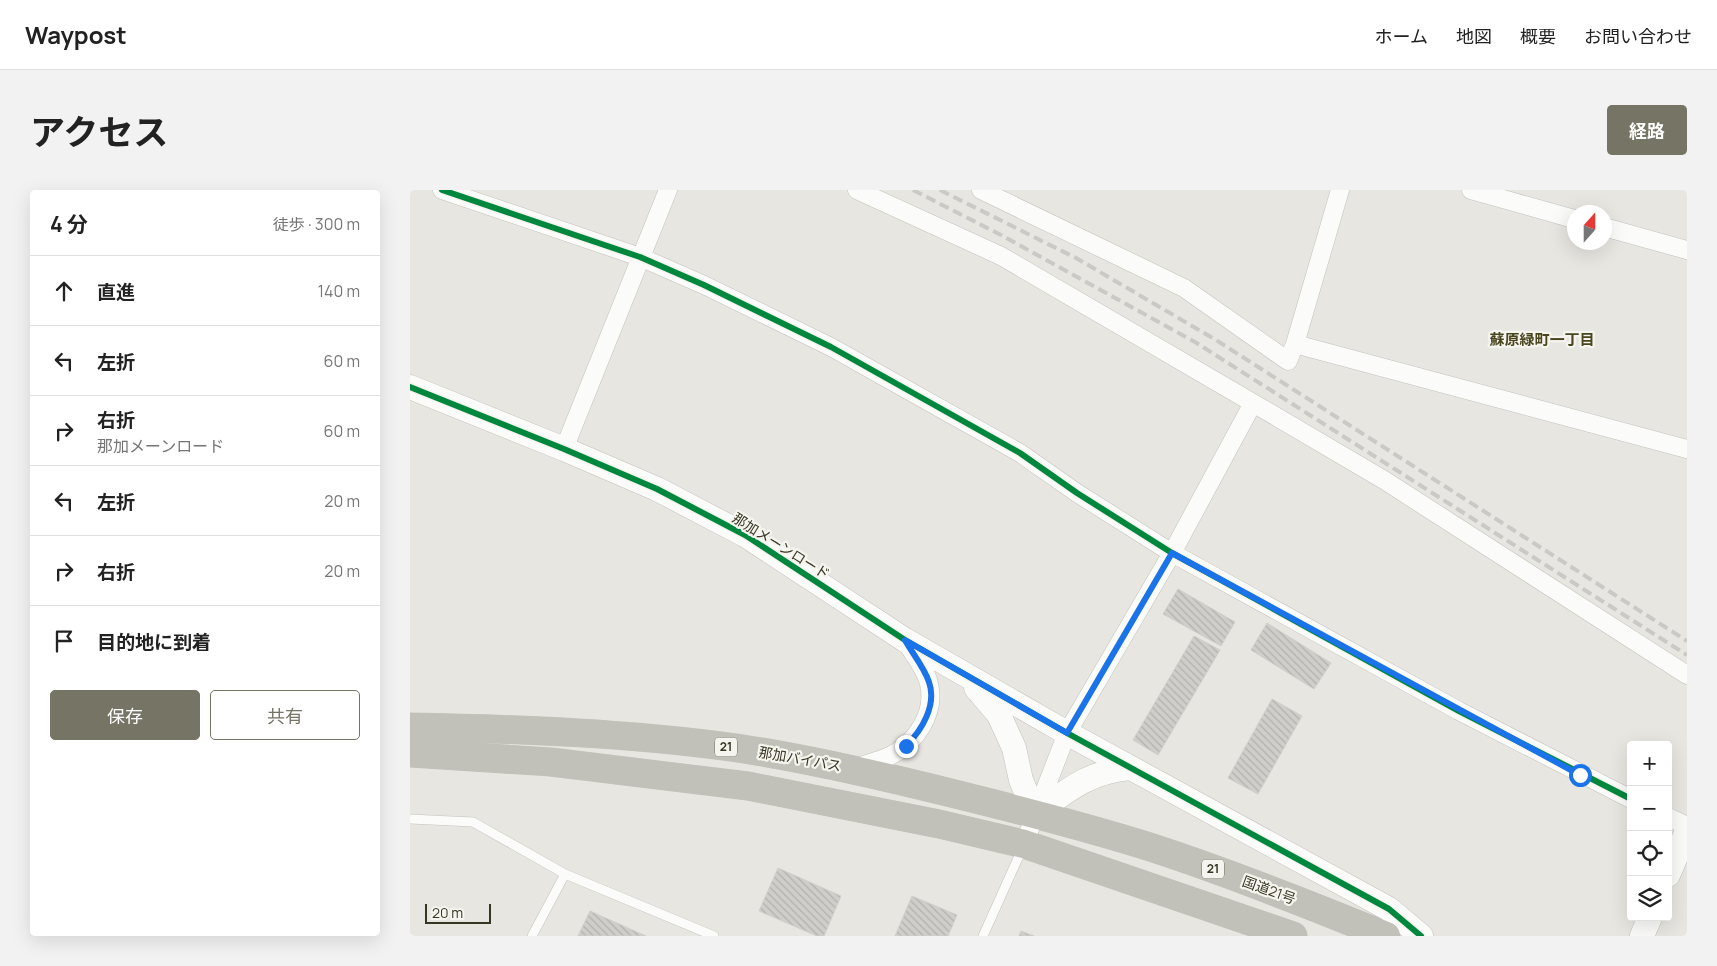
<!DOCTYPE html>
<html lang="ja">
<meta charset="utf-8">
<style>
:root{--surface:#fff;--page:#f2f2f2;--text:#222;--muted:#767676;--line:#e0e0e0;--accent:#757465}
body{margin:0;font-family:Manrope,"Noto Sans JP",sans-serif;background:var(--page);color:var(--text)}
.controls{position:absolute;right:15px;bottom:15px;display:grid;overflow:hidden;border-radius:5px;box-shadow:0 5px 20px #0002}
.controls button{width:45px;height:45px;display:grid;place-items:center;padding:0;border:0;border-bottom:1px solid var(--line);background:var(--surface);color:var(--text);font:25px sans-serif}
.compass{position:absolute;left:1157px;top:15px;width:45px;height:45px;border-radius:50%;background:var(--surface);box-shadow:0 5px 20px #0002;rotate:21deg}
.scale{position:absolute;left:15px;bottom:12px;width:66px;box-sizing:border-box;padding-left:5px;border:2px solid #383622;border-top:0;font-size:14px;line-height:18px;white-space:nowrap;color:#383622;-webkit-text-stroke:4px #f6f4ef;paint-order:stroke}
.stop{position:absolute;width:15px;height:15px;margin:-11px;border:4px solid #1a73e8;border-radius:50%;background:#fff}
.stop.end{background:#1a73e8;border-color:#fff;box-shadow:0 1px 5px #0008}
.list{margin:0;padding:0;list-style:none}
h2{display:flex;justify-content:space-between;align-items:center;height:65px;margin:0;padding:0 20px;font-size:21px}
h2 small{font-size:16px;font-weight:400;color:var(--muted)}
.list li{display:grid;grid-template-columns:32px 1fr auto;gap:15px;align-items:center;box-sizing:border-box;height:70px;padding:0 20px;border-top:1px solid var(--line)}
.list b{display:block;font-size:19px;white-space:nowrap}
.list p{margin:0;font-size:16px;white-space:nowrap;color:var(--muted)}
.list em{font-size:16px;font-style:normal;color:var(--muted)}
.actions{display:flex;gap:10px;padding:15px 20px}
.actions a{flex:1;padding:11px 0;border:1px solid var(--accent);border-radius:5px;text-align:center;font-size:18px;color:var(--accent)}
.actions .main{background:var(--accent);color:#fff}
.icon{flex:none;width:28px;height:28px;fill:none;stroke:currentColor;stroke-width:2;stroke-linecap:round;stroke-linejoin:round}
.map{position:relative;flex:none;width:1277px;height:746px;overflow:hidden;border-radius:5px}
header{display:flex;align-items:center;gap:30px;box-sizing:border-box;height:70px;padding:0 25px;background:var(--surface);border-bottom:1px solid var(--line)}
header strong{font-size:24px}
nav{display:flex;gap:28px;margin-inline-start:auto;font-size:18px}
.intro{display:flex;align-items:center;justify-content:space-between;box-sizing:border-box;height:120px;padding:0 30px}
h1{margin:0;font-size:35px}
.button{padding:12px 22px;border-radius:5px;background:var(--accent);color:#fff;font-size:18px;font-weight:700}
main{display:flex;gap:30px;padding:0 30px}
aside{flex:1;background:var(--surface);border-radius:5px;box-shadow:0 5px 20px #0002}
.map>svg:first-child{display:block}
.building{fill:url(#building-back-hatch);stroke:#d0cfca}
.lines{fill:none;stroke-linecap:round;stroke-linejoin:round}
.lane-casing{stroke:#c2c2bd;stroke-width:10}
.street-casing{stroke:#c2c2bd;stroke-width:19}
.secondary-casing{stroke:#c2c1bc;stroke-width:25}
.highway-casing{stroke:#c3c3bc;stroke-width:29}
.lane{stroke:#fbfbfa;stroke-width:9}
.street{stroke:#fbfbfa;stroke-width:18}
.secondary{stroke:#fbfbfa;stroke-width:24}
.highway{stroke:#c1c1ba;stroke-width:28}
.rail{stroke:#c9c9c6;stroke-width:4;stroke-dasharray:10 5;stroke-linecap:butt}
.cycleway-casing{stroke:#f6f4ef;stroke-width:9}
.cycleway{stroke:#00873e;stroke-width:6}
.route{stroke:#1a73e8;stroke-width:6}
.labels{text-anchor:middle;stroke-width:4.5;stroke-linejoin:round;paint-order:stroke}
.shield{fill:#f6f4ef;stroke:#716f60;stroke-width:1}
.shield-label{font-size:12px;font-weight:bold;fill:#383622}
.street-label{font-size:14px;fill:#383622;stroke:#f6f4ef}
.neighbourhood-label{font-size:15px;font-weight:bold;fill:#49461f;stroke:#f6f4ef}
</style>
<header>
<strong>Waypost</strong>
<nav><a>ホーム</a><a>地図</a><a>概要</a><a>お問い合わせ</a></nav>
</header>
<div class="intro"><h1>アクセス</h1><a class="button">経路</a></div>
<main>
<aside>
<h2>4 分<small>徒歩 · 300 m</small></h2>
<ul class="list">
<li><svg class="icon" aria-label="ahead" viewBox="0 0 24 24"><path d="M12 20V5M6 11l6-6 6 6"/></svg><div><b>直進</b></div><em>140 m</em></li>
<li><svg class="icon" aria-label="left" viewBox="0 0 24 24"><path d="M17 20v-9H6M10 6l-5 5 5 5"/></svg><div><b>左折</b></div><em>60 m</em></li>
<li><svg class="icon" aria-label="right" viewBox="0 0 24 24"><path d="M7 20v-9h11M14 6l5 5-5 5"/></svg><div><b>右折</b><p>那加メーンロード</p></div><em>60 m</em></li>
<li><svg class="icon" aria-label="left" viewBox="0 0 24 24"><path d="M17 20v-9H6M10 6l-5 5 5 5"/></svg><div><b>左折</b></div><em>20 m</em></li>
<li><svg class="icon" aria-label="right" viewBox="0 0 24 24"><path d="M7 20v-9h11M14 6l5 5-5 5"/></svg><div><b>右折</b></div><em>20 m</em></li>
<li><svg class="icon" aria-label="arrive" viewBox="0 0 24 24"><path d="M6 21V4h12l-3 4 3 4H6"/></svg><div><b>目的地に到着</b></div></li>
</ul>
<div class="actions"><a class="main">保存</a><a>共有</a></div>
</aside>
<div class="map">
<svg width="1277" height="746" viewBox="0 0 1277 746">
<defs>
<pattern id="building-back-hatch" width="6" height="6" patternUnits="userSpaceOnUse" patternTransform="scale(1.25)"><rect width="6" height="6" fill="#cfceca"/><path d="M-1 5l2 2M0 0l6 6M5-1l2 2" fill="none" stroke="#b2b2ad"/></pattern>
</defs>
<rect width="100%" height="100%" fill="#e7e6e1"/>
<!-- building -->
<path class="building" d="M768 399 825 432 811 456 753 424Z
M857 433 921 473 904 499 841 460Z
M784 446 810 460 748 565 723 550Z
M862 509 892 526 848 604 818 588Z
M368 678 431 706 414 746H407L349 721Z
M502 706 547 725 538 746H485Z
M180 721 236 746H168Z
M611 741 624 746H609Z"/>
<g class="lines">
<!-- lane casing -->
<g class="lane-casing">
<path id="lane" d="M0 629 63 632 155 684 304 746
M122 746 155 684
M573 746 613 657"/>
</g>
<!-- street casing -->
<g class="street-casing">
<path id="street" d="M32 0 230 67 294 95 421 157 610 263 667 303 762 363 1049 521 1221 609
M447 0 591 66 843 213 974 290 1277 485
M571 0 774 98 878 171 885 154 930 0
M1061 0 1164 29
M1194 37 1277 60
M885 154 1277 259
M154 259 258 0
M444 578C455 574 469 571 480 566 506 553 526 523 519 494 516 479 502 463 495 450
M1258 627 1277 636
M614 654 657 543 762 363 843 213"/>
</g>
<!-- secondary casing -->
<g class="secondary-casing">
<path id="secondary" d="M0 197 154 259 247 299 335 345 495 450 657 543 979 719 1011 746
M566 498 589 525 604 558 611 590 625 624C658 600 678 582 720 578
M1258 685 1277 641
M1232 746 1240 727"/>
</g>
<!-- highway casing -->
<g class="highway-casing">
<path id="highway" d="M0 537C110 539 219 543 327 558 401 569 473 586 545 604 610 620 676 637 740 657 820 683 898 714 976 746
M0 563 141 572 338 596 529 634 614 654 883 746"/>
</g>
<!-- lane -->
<use href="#lane" class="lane"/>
<!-- street -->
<use href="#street" class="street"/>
<!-- secondary -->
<use href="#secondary" class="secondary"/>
<!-- highway -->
<use href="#highway" class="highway"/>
<!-- rail -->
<path class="rail" d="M503 0 591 45 785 152 1277 465
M530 0 666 68 806 150 1277 451"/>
<!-- cycleway casing -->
<g class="cycleway-casing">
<path id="cycleway" d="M32 0 230 67 294 95 421 157 610 263 667 303 762 363 1049 521 1221 609
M0 197 154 259 247 299 335 345 495 450 657 543 979 719 1011 746"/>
</g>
<!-- cycleway -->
<use href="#cycleway" class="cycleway"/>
</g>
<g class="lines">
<!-- route -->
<path class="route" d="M496 556C512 540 527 515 519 492 514 477 502 463 495 450L657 543 762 363 1170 585"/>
</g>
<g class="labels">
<!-- shield labels -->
<g class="shield">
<rect x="305" y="547.5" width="22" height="19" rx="4"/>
<rect x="792" y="669.5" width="22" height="19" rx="4"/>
</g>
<g class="shield-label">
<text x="316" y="561">21</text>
<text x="803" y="683">21</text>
</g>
<!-- street labels -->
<g class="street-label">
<text transform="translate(371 356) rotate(32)" y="5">那加メーンロード</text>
<text transform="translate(390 569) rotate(10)" y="5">那加バイパス</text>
<text transform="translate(859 700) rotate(20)" y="5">国道21号</text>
</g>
<!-- neighbourhood labels -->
<g class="neighbourhood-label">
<text x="1132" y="155">蘇原緑町一丁目</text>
</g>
</g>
</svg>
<div class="controls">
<button>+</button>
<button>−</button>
<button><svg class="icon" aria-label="locate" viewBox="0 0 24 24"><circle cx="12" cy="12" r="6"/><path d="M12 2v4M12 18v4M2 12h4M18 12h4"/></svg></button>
<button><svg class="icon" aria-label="layers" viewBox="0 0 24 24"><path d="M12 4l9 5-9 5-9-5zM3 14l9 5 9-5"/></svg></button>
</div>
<svg class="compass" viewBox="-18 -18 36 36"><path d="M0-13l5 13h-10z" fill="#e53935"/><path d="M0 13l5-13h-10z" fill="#767676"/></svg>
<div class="scale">20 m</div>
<div class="stop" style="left:1170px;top:585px"></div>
<div class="stop end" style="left:496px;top:556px"></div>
</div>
</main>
